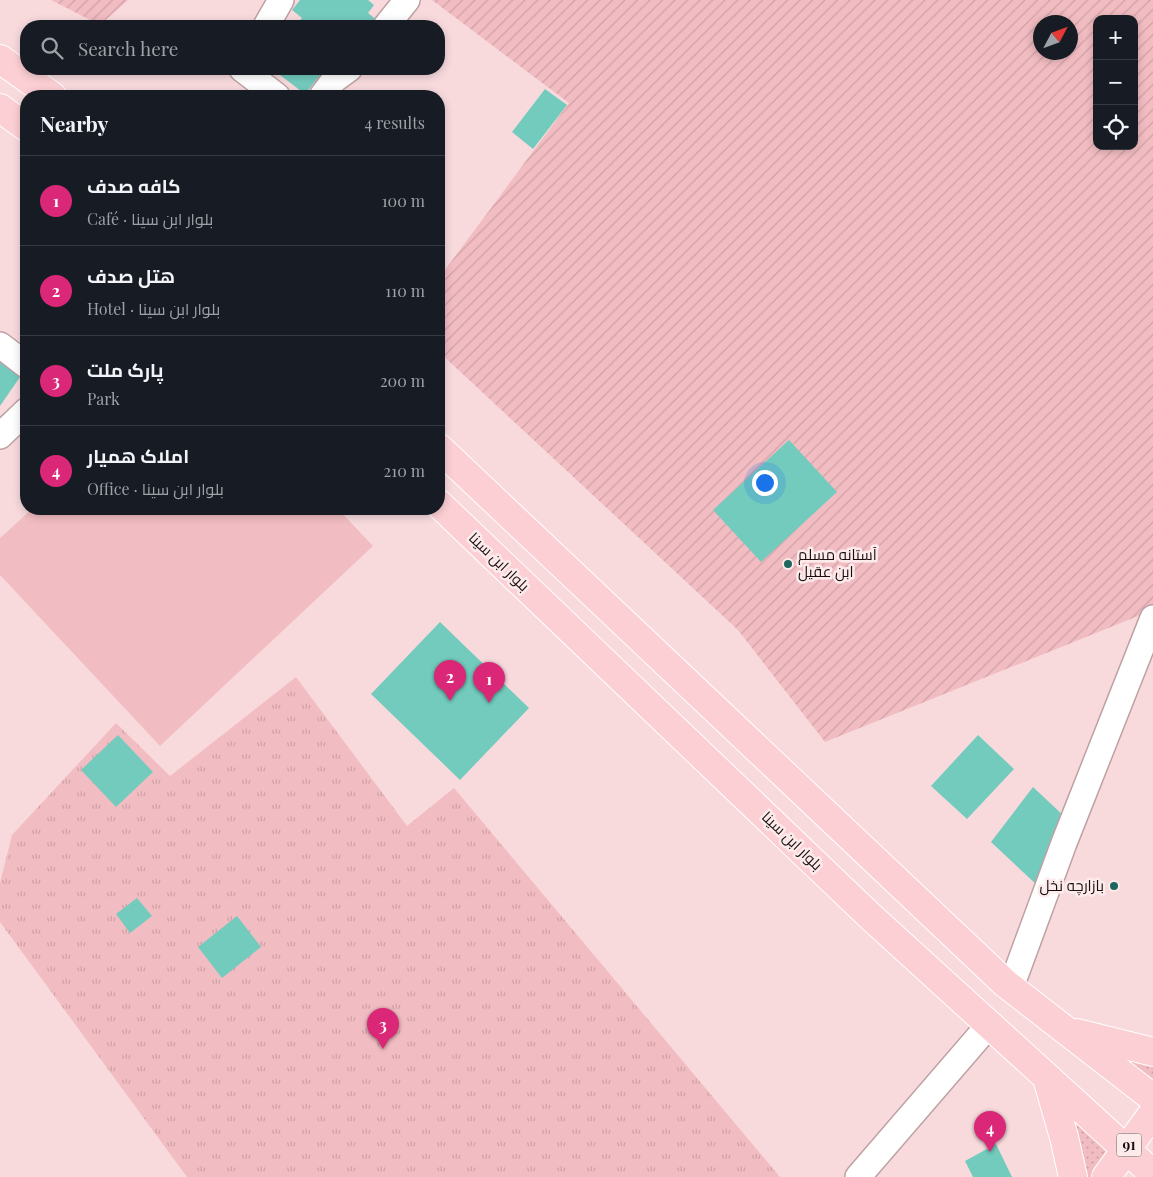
<!DOCTYPE html>
<meta charset="utf-8">
<style>
:root{--surface:#171b24;--page:#20242c;--text:#f1f3f6;--muted:#9ea1a6;--line:#363941;--accent:#db2777}
body{margin:0;font-family:"Playfair Display",Cairo,serif;background:var(--page);color:var(--text)}
.controls{position:absolute;right:15px;top:15px;display:grid;overflow:hidden;border-radius:10px;box-shadow:0 2px 8px #0003}
.controls button{width:45px;height:45px;display:grid;place-items:center;padding:0;border:0;border-bottom:1px solid var(--line);background:var(--surface);color:var(--text);font:25px sans-serif}
.compass{position:absolute;left:1033px;top:15px;width:45px;height:45px;border-radius:50%;background:var(--surface);box-shadow:0 2px 8px #0003;rotate:49deg}
.you{position:absolute;left:764px;top:482px;width:18px;height:18px;margin:-12px;border:4px solid #fff;border-radius:50%;background:#1a73e8;box-shadow:0 0 0 8px #1a73e833}
.badge{display:grid;place-items:center;width:32px;height:32px;border-radius:50%;background:var(--accent);color:#fff;font-size:16px;font-weight:700}
.pin{position:absolute;translate:-50% -41px;filter:drop-shadow(0 1px 2px #0008)}
.pin::after{content:'';position:absolute;top:26px;width:18px;height:15px;background:inherit;clip-path:polygon(0 0,100% 0,50% 100%)}
.list{margin:0;padding:0;list-style:none}
h2{display:flex;justify-content:space-between;align-items:center;height:65px;margin:0;padding:0 20px;font-size:21px}
h2 small{font-size:16px;font-weight:400;color:var(--muted)}
.list li{display:grid;grid-template-columns:32px 1fr auto;gap:15px;align-items:center;box-sizing:border-box;height:90px;padding:0 20px;border-top:1px solid var(--line)}
.list b{display:block;font-size:19px;white-space:nowrap}
.list p{margin:0;font-size:16px;white-space:nowrap;color:var(--muted)}
.list em{font-size:16px;font-style:normal;color:var(--muted)}
.icon{flex:none;width:28px;height:28px;fill:none;stroke:currentColor;stroke-width:2;stroke-linecap:round;stroke-linejoin:round}
.map{position:relative;flex:none;width:1153px;height:1177px;overflow:hidden}
.search{position:absolute;background:var(--surface);box-shadow:0 2px 8px #0003;left:20px;top:20px;width:425px;height:55px;display:flex;align-items:center;gap:12px;box-sizing:border-box;padding:0 18px;border-radius:20px;color:var(--muted);font-size:19px}
.panel{position:absolute;background:var(--surface);box-shadow:0 2px 8px #0003;left:20px;top:90px;width:425px;height:425px;border-radius:20px}
.map>svg:first-child{display:block}
.grass{fill:url(#grass-dots)}
.park{fill:url(#park-tufts)}
.garden{fill:url(#garden-furrows);fill-rule:evenodd}
.pitch{fill:#f2bdc2}
.building{fill:#73cbbe}
.lines{fill:none;stroke-linecap:round;stroke-linejoin:round}
.minor-casing{stroke:#bea1a3;stroke-width:28}
.major-casing{stroke:#fff;stroke-width:30}
.minor{stroke:#fff;stroke-width:25}
.major{stroke:#fccfd4;stroke-width:28}
.poi-dot{fill:#1e675e;stroke:#fdebec;stroke-width:2}
.labels{text-anchor:middle;stroke-width:5;stroke-linejoin:round;paint-order:stroke}
.shield{fill:#fdebec;stroke:#5d5051;stroke-width:1}
.shield-label{font-size:14px;font-weight:bold;fill:#180e0f}
.poi-label{font-size:15px;fill:#180e0f;stroke:#fdebec;text-anchor:start}
.street-label{font-size:15px;fill:#180e0f;stroke:#fdebec}
</style>
<div class="map">
<svg width="1153" height="1177" viewBox="0 0 1153 1177">
<defs>
<pattern id="grass-dots" width="8" height="8" patternUnits="userSpaceOnUse" patternTransform="scale(1.25)"><rect width="8" height="8" fill="#f2bdc2"/><path d="M2 2h.1M6 6h.1" fill="none" stroke="#cfa1a6" stroke-width="1.8" stroke-linecap="round"/></pattern>
<pattern id="park-tufts" width="24" height="20" patternUnits="userSpaceOnUse" patternTransform="scale(1.25)"><rect width="24" height="20" fill="#f2bdc2"/><path d="M3 7l-1-3M5 7V3M7 7l1-3M15 17l-1-3M17 17v-4M19 17l1-3" fill="none" stroke="#cfa1a6"/></pattern>
<pattern id="garden-furrows" width="10" height="10" patternUnits="userSpaceOnUse" patternTransform="scale(1.25)"><rect width="10" height="10" fill="#f2bdc2"/><path d="M-1 1l2-2M0 10L10 0M9 11l2-2" fill="none" stroke="#cfa1a6"/></pattern>
</defs>
<rect width="100%" height="100%" fill="#f8dadd"/>
<!-- grass -->
<path class="grass" d="M1100 1049 1153 1058V1091Z
M1060 1096 1119 1150 1101 1177H1078Z"/>
<!-- park -->
<path class="park" d="M296 677 407 826 454 788 780 1177H187L0 922V883L12 835 116 723 170 776Z"/>
<!-- garden -->
<path class="garden" d="M51 0H128L100 25Z
M432 0H1153V610L825 742 738 630 439 352V278L569 103ZM1097 19H1134V146H1097ZM1040 22H1070V52H1040Z"/>
<!-- pitch -->
<path class="pitch" d="M32 509H338L373 546 160 746 0 575V538Z"/>
<!-- building -->
<path class="building" d="M300 0H368L374 5 368 13 378 21 374 26H295L302 18 292 10Z
M272 69H325L305 94Z
M545 89 567 105 533 149 512 132Z
M0 359 22 374 0 406Z
M789 440 837 492 761 562 713 510Z
M440 622 529 708 460 780 371 694Z
M118 735 153 772 116 807 81 770Z
M978 735 1014 769 967 819 931 786Z
M1033 787 1065 817 1038 886 991 842Z
M137 898 152 916 130 933 116 914Z
M237 916 261 947 222 978 198 947Z
M996 1144 1012 1177H973L965 1161Z"/>
<g class="lines">
<!-- minor casing -->
<g class="minor-casing">
<path id="minor" d="M266 26 281 0
M386 26 407 0
M242 69 277 96
M322 96 334 80 349 69
M0 345 26 365
M0 436 26 411
M1011 987 1064 843 1153 618
M858 1177 989 1025"/>
</g>
<!-- major casing -->
<g class="major-casing">
<path id="major" d="M0 59 52 96
M0 108 26 127
M439 448 1006 984 1153 1098
M439 504 871 917 1151 1172
M1077 1033 1153 1052
M1047 1078 1064 1137 1073 1177
M1106 1177 1153 1113"/>
</g>
<!-- minor -->
<use href="#minor" class="minor"/>
<!-- major -->
<use href="#major" class="major"/>
</g>
<!-- markers -->
<g class="poi-dot">
<circle cx="788" cy="564" r="5"/>
<circle cx="1114" cy="886" r="5"/>
</g>
<g class="labels">
<!-- shield labels -->
<rect class="shield" x="1116.5" y="1133.5" width="25" height="23" rx="4"/>
<g class="shield-label">
<text x="1129" y="1150">91</text>
</g>
<!-- poi labels -->
<g class="poi-label">
<text x="798" y="560">آستانه مسلم<tspan x="798" dy="17">ابن عقیل</tspan></text>
<text x="1104" y="891" text-anchor="end">بازارچه نخل</text>
</g>
<!-- street labels -->
<g class="street-label">
<text transform="translate(499 562) rotate(44)" y="5">بلوار ابن سینا</text>
<text transform="translate(792 841) rotate(44)" y="5">بلوار ابن سینا</text>
</g>
</g>
</svg>
<div class="controls">
<button>+</button>
<button>−</button>
<button><svg class="icon" aria-label="locate" viewBox="0 0 24 24"><circle cx="12" cy="12" r="6"/><path d="M12 2v4M12 18v4M2 12h4M18 12h4"/></svg></button>
</div>
<svg class="compass" viewBox="-18 -18 36 36"><path d="M0-13l5 13h-10z" fill="#e53935"/><path d="M0 13l5-13h-10z" fill="#9ea1a6"/></svg>
<div class="you"></div>
<div class="pin badge" style="left:489px;top:703px">1</div>
<div class="pin badge" style="left:450px;top:701px">2</div>
<div class="pin badge" style="left:383px;top:1049px">3</div>
<div class="pin badge" style="left:990px;top:1152px">4</div>
<div class="search"><svg class="icon" aria-label="search" viewBox="0 0 24 24"><circle cx="10" cy="10" r="6"/><path d="M15 15l6 6"/></svg>Search here</div>
<section class="panel">
<h2>Nearby<small>4 results</small></h2>
<ul class="list">
<li><span class="badge">1</span><div><b>کافه صدف</b><p>Café · بلوار ابن سینا</p></div><em>100 m</em></li>
<li><span class="badge">2</span><div><b>هتل صدف</b><p>Hotel · بلوار ابن سینا</p></div><em>110 m</em></li>
<li><span class="badge">3</span><div><b>پارک ملت</b><p>Park</p></div><em>200 m</em></li>
<li><span class="badge">4</span><div><b>املاک همیار</b><p>Office · بلوار ابن سینا</p></div><em>210 m</em></li>
</ul>
</section>
</div>
